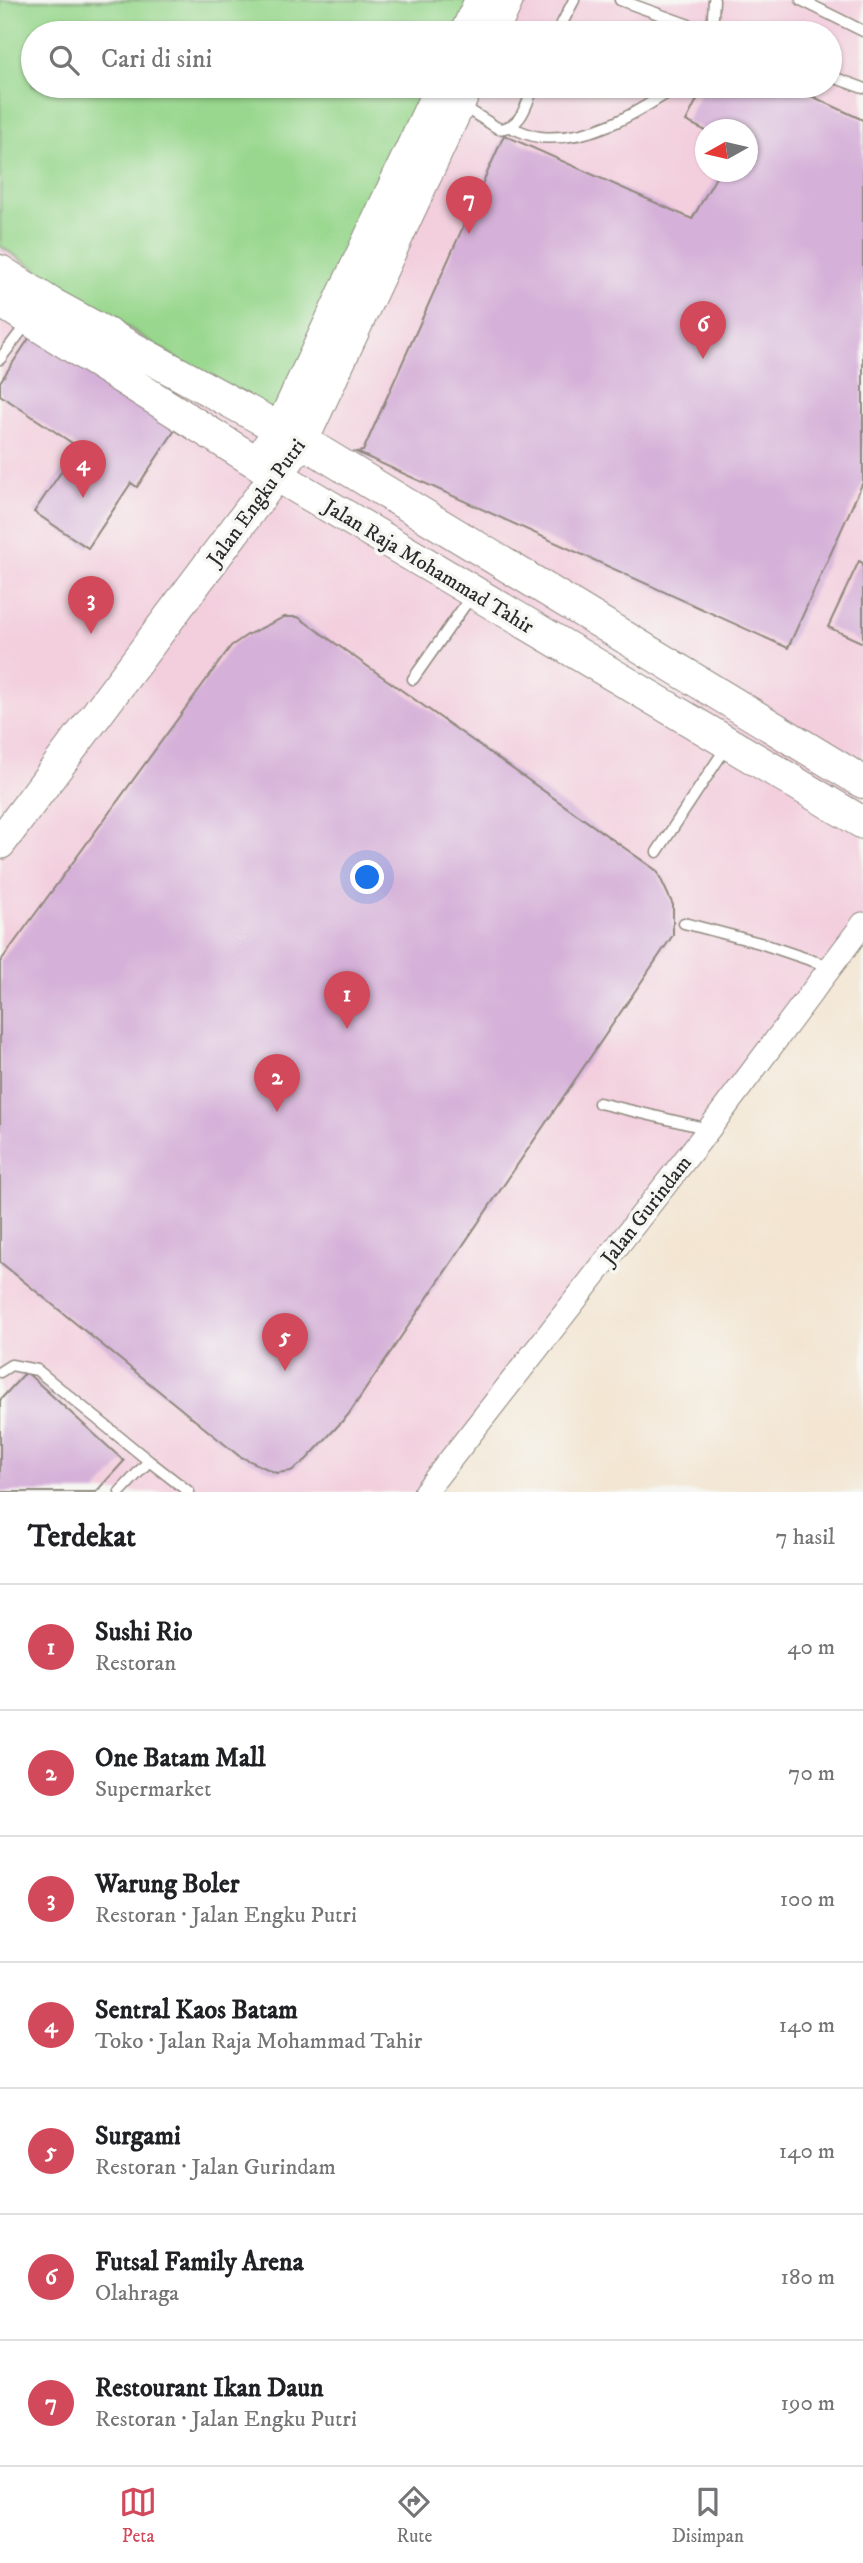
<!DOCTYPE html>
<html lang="id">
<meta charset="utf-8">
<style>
:root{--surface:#fff;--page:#f2f2f2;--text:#202124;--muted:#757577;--line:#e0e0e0;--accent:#d1495b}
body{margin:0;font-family:"IM FELL DW Pica",serif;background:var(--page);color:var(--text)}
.compass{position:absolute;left:695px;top:119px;width:63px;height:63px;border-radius:50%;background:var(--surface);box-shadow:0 2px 5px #0004;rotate:262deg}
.you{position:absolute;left:368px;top:878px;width:24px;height:24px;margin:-18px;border:5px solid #fff;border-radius:50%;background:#1a73e8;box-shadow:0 0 0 10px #1a73e833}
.badge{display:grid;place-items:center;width:46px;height:46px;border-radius:50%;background:var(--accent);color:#fff;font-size:23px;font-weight:700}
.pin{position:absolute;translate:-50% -58px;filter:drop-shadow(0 2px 4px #0008)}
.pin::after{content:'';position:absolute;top:37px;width:24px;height:21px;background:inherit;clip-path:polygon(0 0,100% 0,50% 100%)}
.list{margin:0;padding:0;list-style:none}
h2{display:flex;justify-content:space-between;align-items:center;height:91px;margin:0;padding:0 28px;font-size:30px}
h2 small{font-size:23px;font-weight:400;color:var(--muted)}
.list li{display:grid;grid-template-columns:46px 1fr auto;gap:21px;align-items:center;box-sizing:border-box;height:126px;padding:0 28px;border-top:2px solid var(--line)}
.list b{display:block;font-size:26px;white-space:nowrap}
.list p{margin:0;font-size:23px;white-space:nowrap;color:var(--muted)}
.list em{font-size:23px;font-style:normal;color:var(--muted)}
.icon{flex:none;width:38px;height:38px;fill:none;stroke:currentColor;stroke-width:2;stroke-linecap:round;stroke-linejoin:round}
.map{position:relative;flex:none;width:863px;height:1492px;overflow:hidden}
.search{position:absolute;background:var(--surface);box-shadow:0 2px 5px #0004;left:21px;right:21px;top:21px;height:77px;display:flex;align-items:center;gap:18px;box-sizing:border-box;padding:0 24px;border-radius:38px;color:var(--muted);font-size:26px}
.sheet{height:973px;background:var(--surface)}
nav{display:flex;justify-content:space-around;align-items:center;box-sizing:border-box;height:98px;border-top:2px solid var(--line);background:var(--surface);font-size:19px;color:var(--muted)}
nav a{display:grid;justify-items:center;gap:4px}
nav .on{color:var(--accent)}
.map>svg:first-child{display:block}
.built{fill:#f3cfde;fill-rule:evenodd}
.green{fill:#98d78d;stroke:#62815c;stroke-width:2}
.building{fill:#d5b0d8}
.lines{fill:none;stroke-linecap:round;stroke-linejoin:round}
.lane-casing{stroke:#8f887e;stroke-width:13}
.street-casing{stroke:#8f887e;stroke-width:25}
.secondary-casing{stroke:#8f887e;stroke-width:34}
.lane{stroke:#fff;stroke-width:10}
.street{stroke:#fff;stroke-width:23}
.secondary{stroke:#fff;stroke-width:32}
.labels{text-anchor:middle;stroke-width:7;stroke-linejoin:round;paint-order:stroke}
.street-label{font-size:21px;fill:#2b2b2b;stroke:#f6f6f2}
</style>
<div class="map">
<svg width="863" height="1492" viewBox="0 0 863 1492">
<rect width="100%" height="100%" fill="#f6f6f2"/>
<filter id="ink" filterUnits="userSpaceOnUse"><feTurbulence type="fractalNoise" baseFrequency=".0143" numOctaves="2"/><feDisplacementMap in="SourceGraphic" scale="14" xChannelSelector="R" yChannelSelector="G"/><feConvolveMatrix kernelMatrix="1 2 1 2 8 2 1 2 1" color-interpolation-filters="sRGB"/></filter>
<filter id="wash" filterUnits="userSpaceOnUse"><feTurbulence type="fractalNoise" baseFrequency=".00686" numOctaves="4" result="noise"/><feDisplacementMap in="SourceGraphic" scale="28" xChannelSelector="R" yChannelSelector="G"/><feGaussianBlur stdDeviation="1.57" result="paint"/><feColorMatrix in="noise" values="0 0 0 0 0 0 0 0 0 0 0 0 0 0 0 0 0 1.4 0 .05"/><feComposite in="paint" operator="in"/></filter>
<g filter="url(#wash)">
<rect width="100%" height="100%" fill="#f3e5d1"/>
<!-- built -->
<path class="built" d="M0 0H863V924L425 1492H0ZM33 33H830V86H33ZM706 130H748V172H706Z"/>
<!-- green -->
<path class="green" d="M0 0H473L457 33H33V86H432L273 420 0 246Z"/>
<g id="blocks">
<!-- building -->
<path class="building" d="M704 86H790L863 120V482L788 648 356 452 363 451 504 135 692 219 719 172H748V130L706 131 686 121Z
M34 331 177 427 137 487 131 483 88 548 34 512 78 447 0 395V382Z
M859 561 863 563V643L828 627Z
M284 617H298L657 871 673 905V935L348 1415 306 1460 291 1471 276 1473 239 1456 0 1262V962L231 646 247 635Z
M26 1372 124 1461 96 1492H0V1400Z"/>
</g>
</g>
<g filter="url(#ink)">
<use href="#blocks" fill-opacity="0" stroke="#8f887e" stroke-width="2"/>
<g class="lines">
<!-- lane casing -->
<g class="lane-casing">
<path id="lane" d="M620 0 711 33
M801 0 863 31
M557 33 574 0
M712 33 714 0
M830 76 863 88
M647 86 665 94
M461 105 499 129C522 127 526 105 534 86
M509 127C519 130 529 136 540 137 592 142 636 113 678 86
M0 359 28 322
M413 679 472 595
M657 852 727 746
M684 923 760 943 831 967
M599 1103 709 1129
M0 1372 11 1365 37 1370 149 1461 120 1492
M149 1461 189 1492"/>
</g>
<!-- street casing -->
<g class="street-casing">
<path id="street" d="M425 1492 709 1129 863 924"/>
</g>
<!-- secondary casing -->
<g class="secondary-casing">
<path id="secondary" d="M466 33 481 0
M492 33 507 0
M0 271 50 303 302 441 863 782
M0 301 278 476 863 823
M268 447 280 430 441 86
M0 843 302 441 467 86"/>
</g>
<!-- lane -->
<use href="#lane" class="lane"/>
<!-- street -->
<use href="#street" class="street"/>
<!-- secondary -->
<use href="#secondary" class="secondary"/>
</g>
</g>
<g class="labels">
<!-- street labels -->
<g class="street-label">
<text transform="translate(256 502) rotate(-54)" y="7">Jalan Engku Putri</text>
<text transform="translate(429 566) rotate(31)" y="7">Jalan Raja Mohammad Tahir</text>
<text transform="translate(646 1210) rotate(-52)" y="7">Jalan Gurindam</text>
</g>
</g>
</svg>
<svg class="compass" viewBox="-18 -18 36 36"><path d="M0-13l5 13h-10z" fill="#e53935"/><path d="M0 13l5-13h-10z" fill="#757577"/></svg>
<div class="you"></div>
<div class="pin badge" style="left:347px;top:1029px">1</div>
<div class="pin badge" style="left:277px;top:1112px">2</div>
<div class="pin badge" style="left:91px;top:634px">3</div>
<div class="pin badge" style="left:83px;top:498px">4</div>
<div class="pin badge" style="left:285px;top:1371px">5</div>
<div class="pin badge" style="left:703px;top:359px">6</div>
<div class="pin badge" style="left:469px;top:234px">7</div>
<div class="search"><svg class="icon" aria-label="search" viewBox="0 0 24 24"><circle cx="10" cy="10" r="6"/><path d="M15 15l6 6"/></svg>Cari di sini</div>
</div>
<section class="sheet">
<h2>Terdekat<small>7 hasil</small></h2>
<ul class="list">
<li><span class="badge">1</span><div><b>Sushi Rio</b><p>Restoran</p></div><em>40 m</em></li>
<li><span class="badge">2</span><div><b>One Batam Mall</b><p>Supermarket</p></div><em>70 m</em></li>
<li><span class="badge">3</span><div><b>Warung Boler</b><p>Restoran · Jalan Engku Putri</p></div><em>100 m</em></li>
<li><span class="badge">4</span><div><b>Sentral Kaos Batam</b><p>Toko · Jalan Raja Mohammad Tahir</p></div><em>140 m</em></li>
<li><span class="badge">5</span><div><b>Surgami</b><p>Restoran · Jalan Gurindam</p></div><em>140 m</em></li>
<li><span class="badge">6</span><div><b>Futsal Family Arena</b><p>Olahraga</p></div><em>180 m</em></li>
<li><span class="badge">7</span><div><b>Restourant Ikan Daun</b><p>Restoran · Jalan Engku Putri</p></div><em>190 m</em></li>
</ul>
</section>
<nav>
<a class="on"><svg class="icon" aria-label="map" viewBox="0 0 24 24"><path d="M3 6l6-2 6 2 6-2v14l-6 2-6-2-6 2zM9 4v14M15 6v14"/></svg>Peta</a>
<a><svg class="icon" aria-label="directions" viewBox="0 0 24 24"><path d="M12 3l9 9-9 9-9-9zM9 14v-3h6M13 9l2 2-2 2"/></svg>Rute</a>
<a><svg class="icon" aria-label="saved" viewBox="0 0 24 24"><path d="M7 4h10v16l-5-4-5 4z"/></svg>Disimpan</a>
</nav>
